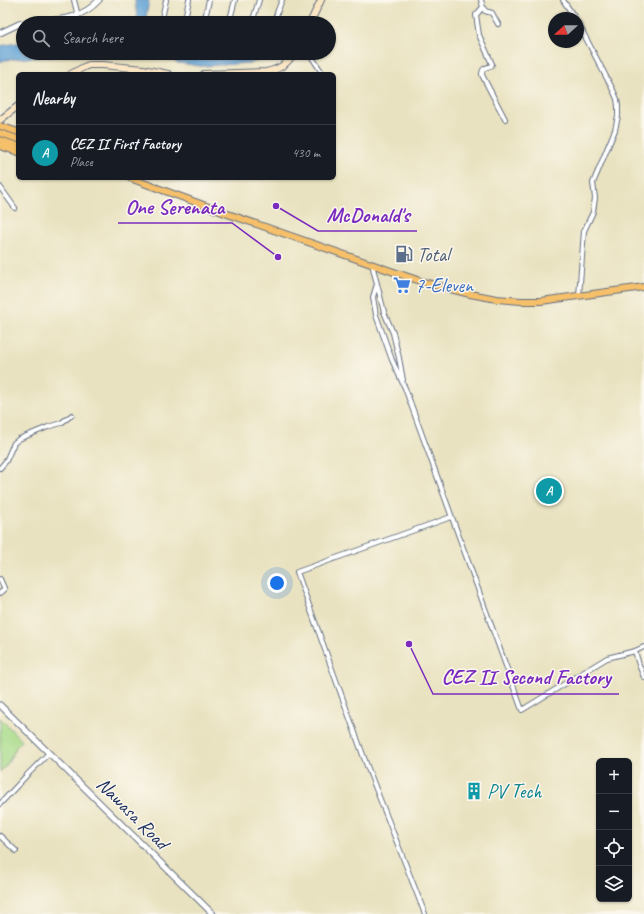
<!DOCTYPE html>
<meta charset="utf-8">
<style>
:root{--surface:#171b24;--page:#242831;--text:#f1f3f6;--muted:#9ea1a6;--line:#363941;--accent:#ea580c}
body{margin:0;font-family:Caveat,sans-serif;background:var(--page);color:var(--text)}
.controls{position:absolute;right:12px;bottom:12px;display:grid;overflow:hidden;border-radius:6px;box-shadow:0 1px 3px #0004}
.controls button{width:36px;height:36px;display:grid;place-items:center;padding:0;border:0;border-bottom:1px solid var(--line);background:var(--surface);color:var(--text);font:20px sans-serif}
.compass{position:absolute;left:548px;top:12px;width:36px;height:36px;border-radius:50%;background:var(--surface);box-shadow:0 1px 3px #0004;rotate:249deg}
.you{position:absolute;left:277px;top:583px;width:14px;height:14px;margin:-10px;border:3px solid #fff;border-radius:50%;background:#1a73e8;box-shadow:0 0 0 6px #1a73e833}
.badge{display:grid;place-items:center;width:26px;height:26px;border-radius:50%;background:var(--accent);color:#fff;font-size:13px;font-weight:700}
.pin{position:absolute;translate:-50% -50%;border:2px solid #fff;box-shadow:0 1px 4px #0006}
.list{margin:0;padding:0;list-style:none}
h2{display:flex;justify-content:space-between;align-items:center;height:52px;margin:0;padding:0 16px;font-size:17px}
h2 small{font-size:13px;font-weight:400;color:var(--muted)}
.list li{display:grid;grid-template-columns:26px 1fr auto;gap:12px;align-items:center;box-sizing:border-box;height:56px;padding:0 16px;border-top:1px solid var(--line)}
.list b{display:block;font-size:15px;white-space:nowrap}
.list p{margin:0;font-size:13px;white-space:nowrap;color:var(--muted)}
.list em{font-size:13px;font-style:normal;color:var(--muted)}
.icon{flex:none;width:22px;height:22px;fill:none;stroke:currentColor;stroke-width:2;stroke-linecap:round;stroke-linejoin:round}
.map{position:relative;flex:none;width:644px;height:914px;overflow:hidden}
.search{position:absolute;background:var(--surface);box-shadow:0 1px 3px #0004;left:16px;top:16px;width:320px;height:44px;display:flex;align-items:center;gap:10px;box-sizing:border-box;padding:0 14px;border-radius:22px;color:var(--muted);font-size:15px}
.panel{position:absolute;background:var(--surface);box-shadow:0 1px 3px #0004;left:16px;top:72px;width:320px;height:108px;border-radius:6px}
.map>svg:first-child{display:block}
.green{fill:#a9db8a;stroke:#628574}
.water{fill:#62a3d5;stroke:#3e699a}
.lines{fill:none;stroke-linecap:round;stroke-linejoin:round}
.minor-casing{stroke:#636e80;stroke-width:6}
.tertiary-casing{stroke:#636e80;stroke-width:7}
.secondary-casing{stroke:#636e80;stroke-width:8}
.primary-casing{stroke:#636e80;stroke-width:8}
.minor{stroke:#fff;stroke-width:4}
.tertiary{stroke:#fff;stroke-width:5}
.secondary{stroke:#fbe6c4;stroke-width:6}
.primary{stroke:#f6c06b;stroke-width:6}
.labels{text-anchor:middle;stroke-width:3;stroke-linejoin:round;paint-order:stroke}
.service-label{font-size:20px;fill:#4e5e75;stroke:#fbf7ec;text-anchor:start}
.shop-label{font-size:20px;fill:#366cbe;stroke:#fbf7ec;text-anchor:start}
.culture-label{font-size:20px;fill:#0d838f;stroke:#fbf7ec;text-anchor:start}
.street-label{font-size:20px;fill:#1b2f5e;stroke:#fbf7ec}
.leader{fill:none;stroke:#7b2cbf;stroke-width:1.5}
.callout-dot{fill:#7b2cbf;stroke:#fbf7ec;stroke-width:1.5}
.callout-label{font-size:21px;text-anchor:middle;font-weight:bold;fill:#7b2cbf;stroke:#fbf7ec;stroke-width:3;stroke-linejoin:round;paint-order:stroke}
</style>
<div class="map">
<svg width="644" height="914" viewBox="0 0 644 914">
<rect width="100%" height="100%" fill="#fbf7ec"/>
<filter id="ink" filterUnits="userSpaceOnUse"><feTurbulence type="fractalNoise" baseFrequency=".025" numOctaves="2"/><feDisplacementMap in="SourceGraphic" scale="8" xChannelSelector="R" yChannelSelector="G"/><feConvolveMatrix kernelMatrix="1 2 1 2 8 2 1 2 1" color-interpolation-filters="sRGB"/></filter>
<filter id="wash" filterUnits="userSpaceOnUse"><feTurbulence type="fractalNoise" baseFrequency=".012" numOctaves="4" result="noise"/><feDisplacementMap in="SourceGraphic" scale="16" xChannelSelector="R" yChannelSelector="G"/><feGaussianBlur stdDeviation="0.9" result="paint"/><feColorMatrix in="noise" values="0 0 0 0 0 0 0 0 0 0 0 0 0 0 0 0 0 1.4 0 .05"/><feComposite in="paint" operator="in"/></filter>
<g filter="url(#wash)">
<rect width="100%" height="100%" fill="#e9e2c0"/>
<!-- green -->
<path class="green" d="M0 718 22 741 16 747 14 752 7 764 0 772Z"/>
<!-- water -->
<path class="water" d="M135 0H149L145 23H137C138 15 135 8 135 0Z
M23 42V53H137L124 57 106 55 73 54 4 60 0 62V46Z
M150 53H172L187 58 194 59 210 58H229L257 56 262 55 265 53H274L268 59 250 63 201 66 178 63 172 60Z"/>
</g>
<g filter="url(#ink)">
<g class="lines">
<!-- minor casing -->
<g class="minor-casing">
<path id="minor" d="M74 0 78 16
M481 0 483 7 476 15 479 35 492 64 491 66C485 68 482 68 482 75L505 119
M563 0 575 18
M483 7 485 11 492 13 498 24
M161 23 166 0
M184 23 189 0
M204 23 209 0
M229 23 235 0
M252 23 259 0
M274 23 278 10 282 0
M578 23 613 90 617 99 618 106V116L615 130 593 183 595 198 593 212 584 231 579 296
M309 53 323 74
M0 187 15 208
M372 264 384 312 393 333 399 358 403 380
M377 284 373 297 376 315 392 360 405 388 522 710 607 658 635 651 644 647
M0 468 6 461 14 443 19 439 48 427 61 423 72 415
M0 579 4 588V590L0 593
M635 651 639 665 644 677
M0 804 27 775 49 753
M0 836 16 851
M425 914 367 766 297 572 451 517"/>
</g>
<!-- tertiary casing -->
<g class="tertiary-casing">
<path id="tertiary" d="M25 23C53 19 78 23 99 0
M0 33 19 24 23 23
M0 705 213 914"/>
</g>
<!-- secondary casing -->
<g class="secondary-casing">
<path id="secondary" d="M310 23 321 0
M71 74 84 67 89 65H103L143 69 168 74
M204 74 266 72C279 69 287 65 294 53
M0 120 18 106"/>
</g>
<!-- primary casing -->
<g class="primary-casing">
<path id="primary" d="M0 126 18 132
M0 133 18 139
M0 140 18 146
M0 146 18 152
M130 178 225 213 391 271 423 282 470 294 497 299 521 301H541L644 287"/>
</g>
<!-- minor -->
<use href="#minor" class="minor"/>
<!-- tertiary -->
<use href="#tertiary" class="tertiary"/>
<!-- secondary -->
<use href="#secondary" class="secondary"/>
<!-- primary -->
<use href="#primary" class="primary"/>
</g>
</g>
<!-- icons -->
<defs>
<g id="fuel-bare" transform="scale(1.38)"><path d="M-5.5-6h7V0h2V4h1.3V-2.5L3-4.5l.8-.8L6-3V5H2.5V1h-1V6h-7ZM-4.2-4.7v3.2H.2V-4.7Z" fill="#5c6f8a" stroke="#fbf7ec" stroke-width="2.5" paint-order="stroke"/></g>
<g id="supermarket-bare" transform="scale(1.38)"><path d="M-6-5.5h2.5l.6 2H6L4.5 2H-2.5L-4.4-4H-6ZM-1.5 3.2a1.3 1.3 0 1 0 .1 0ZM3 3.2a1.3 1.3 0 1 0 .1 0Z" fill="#3f7fe0" stroke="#fbf7ec" stroke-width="2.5" paint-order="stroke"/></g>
<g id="building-bare" transform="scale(1.38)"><path d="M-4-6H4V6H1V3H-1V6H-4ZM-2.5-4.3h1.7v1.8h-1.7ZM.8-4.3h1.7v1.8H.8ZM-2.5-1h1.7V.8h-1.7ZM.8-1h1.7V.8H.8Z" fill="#0f9aa8" stroke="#fbf7ec" stroke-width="2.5" paint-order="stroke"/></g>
</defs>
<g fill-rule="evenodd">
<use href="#fuel-bare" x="404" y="254"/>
<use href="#supermarket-bare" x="402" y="285"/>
<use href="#building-bare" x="474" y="791"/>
</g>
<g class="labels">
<!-- service labels -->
<g class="service-label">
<text x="417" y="261">Total</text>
</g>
<!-- shop labels -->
<g class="shop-label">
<text x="415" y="292">7-Eleven</text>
</g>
<!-- culture labels -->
<g class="culture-label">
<text x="487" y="798">PV Tech</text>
</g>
<!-- street labels -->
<g class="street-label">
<text transform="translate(133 813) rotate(45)" y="7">Nawasa Road</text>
</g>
</g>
<!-- callouts -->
<path class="leader" d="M278 257L232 223H118M276 206L318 231H417M409 644L433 694H619"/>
<g class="callout-dot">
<circle cx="278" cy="257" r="4"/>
<circle cx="276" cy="206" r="4"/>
<circle cx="409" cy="644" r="4"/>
</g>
<g class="callout-label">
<text x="175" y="214">One Serenata</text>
<text x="368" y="222">McDonald's</text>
<text x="526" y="684">CEZ II Second Factory</text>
</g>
</svg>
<div class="controls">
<button>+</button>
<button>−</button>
<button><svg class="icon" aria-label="locate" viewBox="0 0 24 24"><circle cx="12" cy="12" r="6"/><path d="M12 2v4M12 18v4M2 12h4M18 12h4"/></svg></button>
<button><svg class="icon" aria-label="layers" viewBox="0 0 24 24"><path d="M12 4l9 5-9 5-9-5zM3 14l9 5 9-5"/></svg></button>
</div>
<svg class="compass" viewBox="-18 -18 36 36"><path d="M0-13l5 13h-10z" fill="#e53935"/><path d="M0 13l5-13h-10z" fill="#9ea1a6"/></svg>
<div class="you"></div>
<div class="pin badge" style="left:549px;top:491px;background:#0f9aa8">A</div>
<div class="search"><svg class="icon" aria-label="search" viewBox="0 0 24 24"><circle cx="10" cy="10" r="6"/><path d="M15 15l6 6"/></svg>Search here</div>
<section class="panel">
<h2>Nearby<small></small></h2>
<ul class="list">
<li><span class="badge" style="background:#0f9aa8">A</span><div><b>CEZ II First Factory</b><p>Place</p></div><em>430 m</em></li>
</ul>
</section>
</div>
